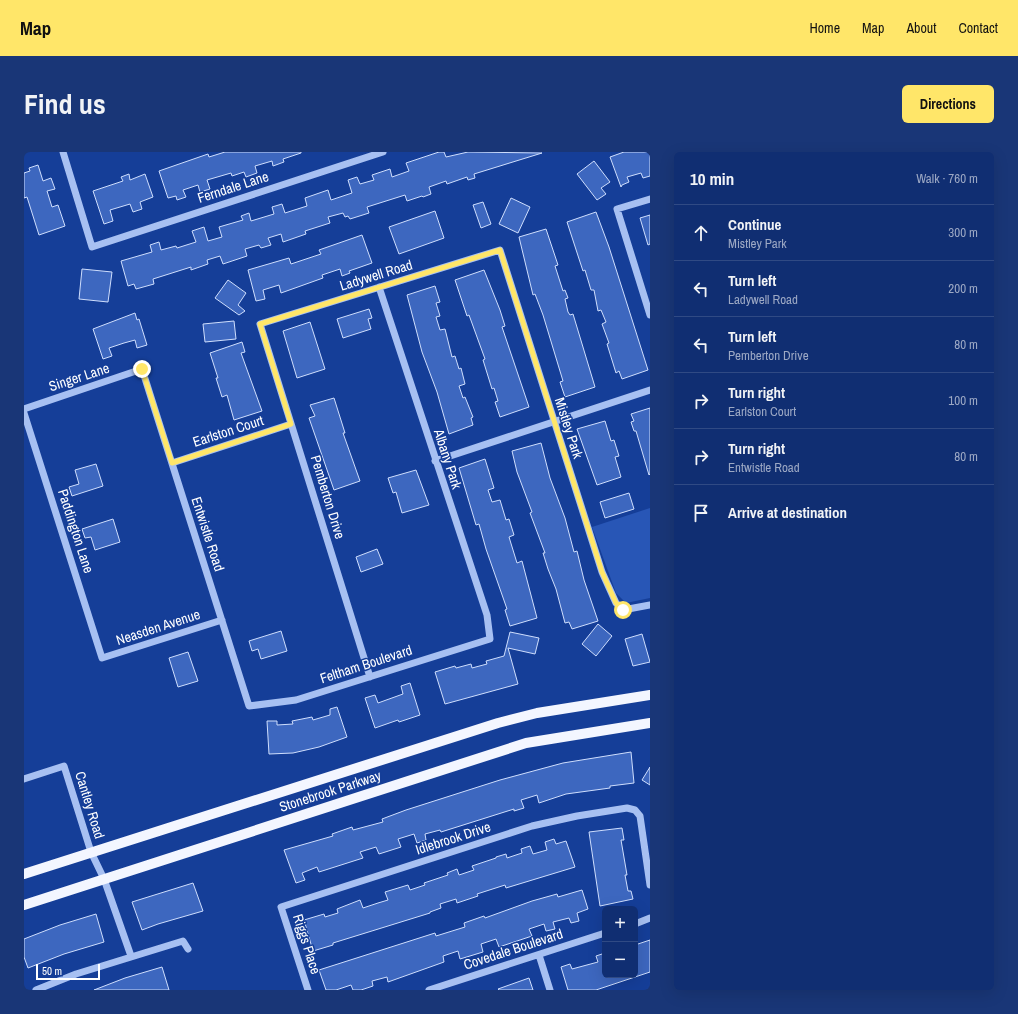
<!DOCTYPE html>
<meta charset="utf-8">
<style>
:root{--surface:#102e72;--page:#193677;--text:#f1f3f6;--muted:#9ca8c4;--line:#304a84;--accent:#ffe669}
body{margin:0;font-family:"Archivo Narrow",sans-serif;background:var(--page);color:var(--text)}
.controls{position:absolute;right:12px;bottom:12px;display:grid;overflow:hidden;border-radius:6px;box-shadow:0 4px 16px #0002}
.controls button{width:36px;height:36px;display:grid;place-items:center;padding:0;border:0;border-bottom:1px solid var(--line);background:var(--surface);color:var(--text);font:20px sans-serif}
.scale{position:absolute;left:12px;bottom:10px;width:64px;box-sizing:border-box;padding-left:4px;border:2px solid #fff;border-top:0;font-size:11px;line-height:14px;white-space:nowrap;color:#fff;-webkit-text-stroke:3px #153e98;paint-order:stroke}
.stop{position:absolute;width:12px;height:12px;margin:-9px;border:3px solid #ffe669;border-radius:50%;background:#fff}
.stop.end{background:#ffe669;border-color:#fff;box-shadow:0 1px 4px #0008}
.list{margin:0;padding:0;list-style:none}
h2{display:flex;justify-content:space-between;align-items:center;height:52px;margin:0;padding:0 16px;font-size:17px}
h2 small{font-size:13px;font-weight:400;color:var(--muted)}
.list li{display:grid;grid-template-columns:26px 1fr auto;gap:12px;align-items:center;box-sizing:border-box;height:56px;padding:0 16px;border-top:1px solid var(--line)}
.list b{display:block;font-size:15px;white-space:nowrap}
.list p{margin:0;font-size:13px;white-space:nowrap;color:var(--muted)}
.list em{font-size:13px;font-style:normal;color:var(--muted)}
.icon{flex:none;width:22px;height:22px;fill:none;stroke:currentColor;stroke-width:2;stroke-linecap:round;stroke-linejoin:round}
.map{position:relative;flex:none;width:626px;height:838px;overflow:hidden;border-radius:6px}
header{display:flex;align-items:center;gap:24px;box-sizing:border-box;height:56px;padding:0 20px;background:var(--accent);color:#111}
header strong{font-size:19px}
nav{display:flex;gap:22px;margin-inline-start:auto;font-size:14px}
.intro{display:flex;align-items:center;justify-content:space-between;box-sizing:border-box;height:96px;padding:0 24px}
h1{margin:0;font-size:28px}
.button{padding:10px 18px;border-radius:6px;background:var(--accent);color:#111;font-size:14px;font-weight:700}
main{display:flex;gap:24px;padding:0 24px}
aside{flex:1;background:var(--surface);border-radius:6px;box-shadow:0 4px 16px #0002}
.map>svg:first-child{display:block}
.green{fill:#2856b6}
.building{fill:#3d67bf;stroke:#cfdefd}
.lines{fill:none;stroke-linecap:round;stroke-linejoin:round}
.minor{stroke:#a7c0f2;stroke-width:7}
.major{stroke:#f3f6ff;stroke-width:10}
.route{stroke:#ffe669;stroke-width:5}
.labels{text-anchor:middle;stroke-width:3;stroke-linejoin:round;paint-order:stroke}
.street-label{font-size:14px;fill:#fff;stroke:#153e98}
</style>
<header>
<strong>Map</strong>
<nav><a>Home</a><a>Map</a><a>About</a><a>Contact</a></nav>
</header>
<div class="intro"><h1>Find us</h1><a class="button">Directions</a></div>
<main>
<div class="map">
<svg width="626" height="838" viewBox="0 0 626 838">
<rect width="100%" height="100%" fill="#153e98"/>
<!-- green -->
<path class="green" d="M626 356V446L602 451 592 441 568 375Z"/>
<!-- building -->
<path class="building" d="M201 0H277V1L259 7 260 10 249 14 248 9 231 14 233 21 222 25 220 20 208 24 207 21 183 28 186 37 176 40 174 33 159 38 162 45 153 48 152 44 144 46 135 19 184 2 185 5Z
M415 0H420L422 5 444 0 518 1 450 22 451 26 444 28 443 25 423 32 422 29 405 35 407 42 399 45 398 44 383 49 381 43 343 55 345 61 326 67 324 64 321 65 319 61 304 65 306 71 281 79 282 82 259 90 257 82 244 86 247 93 237 96 235 93 221 97 223 104 199 112 196 104 183 108 184 112 167 118V115L129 127 130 132 112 137 110 132 104 134 97 109 128 100 126 93 135 90 137 98 152 94 153 96 172 90 168 79 180 75 184 89 198 85 195 75 219 68 217 64 225 61 227 69 250 62 248 55 258 52 261 61 283 54 281 46 304 38 307 48 328 41 324 28 333 25 336 32 350 28 348 23 366 17 368 25 385 19 382 11Z
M600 0H626V24L619 26 617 21 603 25 605 30 598 33 597 35 586 5Z
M570 9 586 30 577 36 582 42 573 48 553 22Z
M14 13 19 29 27 26 31 37 23 39 28 55 34 53 41 74 15 83 3 45 0 46V21L6 19 5 16Z
M105 22 106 28 121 22 129 45 116 50 118 57 109 60 106 52 86 58 89 69 80 72 69 39 99 29 97 25Z
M487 46 506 55 494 81 475 72Z
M459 50 467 72 457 76 449 53Z
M411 59 420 86 375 102 365 75Z
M572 60 585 95 624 218 598 227 595 219 592 221 583 192 585 191 578 172 582 170 577 158 574 159 570 138H567L561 118 559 119 543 70Z
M626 63V92L624 93 616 66Z
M522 77 534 113 531 114 539 139 541 138 544 146 541 147 544 160 546 163 549 162 571 235 541 245 536 230 539 229 519 163 511 142 509 143 495 85Z
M338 83 348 111 325 119 326 121 318 124 316 117 298 123 299 126 257 141 255 133 239 138 241 147 232 149 224 118 265 106 267 112 297 102 295 98Z
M58 117 88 120 84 150 55 147Z
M460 118 476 158 481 174 478 175 505 255 476 265 471 250 474 249 470 236 468 237 459 208 461 207 445 163 443 164 431 128Z
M204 128 222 141 214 153 221 159 215 163 191 146Z
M411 134 416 150 412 151 416 164 412 165 416 178 421 177 428 205 431 204 435 217 437 216 441 232 435 234 439 246 441 245 449 265 447 266 449 273 425 282 413 240 398 200 383 143Z
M345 157 348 166 344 167 347 177 319 186 313 167Z
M111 161 113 168 115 167 123 193 113 196 111 188 100 191 85 196 88 204 79 207 69 177Z
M210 169 212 187 181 190 179 172Z
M286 170 301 217 273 226 259 179Z
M218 190 221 200 217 201 238 259 210 268 203 243 198 245 192 226H194L186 201Z
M310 246 321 281H319L336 329 310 338 285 266 291 264 286 253Z
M626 256V322L625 323 612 279H610L607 270 610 269 607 262Z
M581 269 587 289 590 288 595 304 591 305 597 325 573 333 553 277Z
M517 291 526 326 541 366 550 400 553 399 560 428 574 469 548 477 545 470 541 471 532 437 524 417 519 401H521L506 361 508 360 493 320 488 299Z
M461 307 470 336 464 338 468 350 476 348 482 368 485 367 490 383 485 385 493 411 498 409 513 466 486 474 481 458 483 457 462 397 455 372 452 373 435 316Z
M72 312 79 334 48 344 45 335 55 332 51 318Z
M392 318 405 353 378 361 372 340 369 341 364 326Z
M605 341 610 357 581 366 576 350Z
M89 367 96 390 71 398 67 385 61 386 58 377Z
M353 397 359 412 337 420 332 405Z
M574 472 588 484 572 504 558 492Z
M257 479 263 499 237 507 234 497 228 499 225 489Z
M486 480 515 486 511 502 484 496 494 532 421 552 411 520 431 514 432 516 447 512 448 516 463 512 462 509 480 504Z
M618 482 626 510 609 514 601 487Z
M164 500 174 529 154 535 145 506Z
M386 531 396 563 375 570 374 568 351 576 341 546 351 543 354 551 379 542 377 534Z
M313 555 323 585 295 595 269 601 245 602 243 569H253V573L269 572 268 569 288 565 289 568 306 563V557Z
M607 600 610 631 586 634V636L542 642 515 651 513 643 497 648 500 656 490 659V657L417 680 416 678 401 682 402 688 393 691 390 682 374 687 377 695 355 702 352 695 336 700 339 706 295 720 293 715 278 721 281 728 272 731 260 698 309 684 308 682 328 675 329 678 359 670 358 667 382 658 476 628 539 611Z
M626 615V633L618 628Z
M598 676 600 688H597L603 723H601L604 739H607L609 747 576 754 565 680Z
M530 687 532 692 542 689 551 715 482 736 481 733 453 742 454 744 433 751 432 747 416 752 417 756 406 760V761L309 791V793L289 799 280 768 300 762 301 765 314 761 313 757 336 748 339 756 354 751 364 748 361 740 384 733 386 738 401 733 400 731 424 723 423 721 433 717 435 723 450 718 448 714 472 706V705L482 702 483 706 498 701 497 697 506 694 509 702 523 698 521 690Z
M169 731 179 759 134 772 118 778 108 750Z
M558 738 564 757 553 761 555 769 547 771 545 766 529 770 531 777 522 779 520 772 505 777 508 784 475 795 472 787 457 792 459 800 436 807 434 799 419 804 420 810 364 830 363 825 348 829 349 834 337 838H329L327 833 312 838H302L295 818 411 781 412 784 441 775 440 771 460 764 461 766 508 749 533 742 534 745Z
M72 762 80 790 40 802 4 816 0 805V787L36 773Z
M626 788V820L572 838H544L537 815 546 812 548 817 574 810 572 804 581 801V823H611V793Z
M138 815 145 838H70L101 826Z
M505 826 509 838H475L474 837Z"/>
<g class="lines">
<!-- minor -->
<path class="minor" d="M39 0 68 95 359 0
M626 47 593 57 626 163
M0 257 118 217 225 554 272 548 466 487 463 463 355 135
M0 261 78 506 198 468
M411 309 626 238
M148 311 267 272
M346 525 236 172 476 98 578 420 592 451 599 458 626 453
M0 627 40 614 67 700 80 727 107 804
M611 772 626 766
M515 803 526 838
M12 838 52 822 159 789 164 797
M284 838 257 755 508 674 553 664 603 656 611 658 616 664 626 733
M405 838 581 781"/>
<!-- major -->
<path class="major" d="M0 722 474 571 513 561 626 543
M0 753 502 591 626 571"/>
</g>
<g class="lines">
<!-- route -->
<path class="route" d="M118 217 148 311 267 272 236 172 476 98 578 420 592 451 599 458"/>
</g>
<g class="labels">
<!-- street labels -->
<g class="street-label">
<text transform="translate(209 35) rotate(-18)" y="5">Ferndale Lane</text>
<text transform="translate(352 123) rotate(-17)" y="5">Ladywell Road</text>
<text transform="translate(55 225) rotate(-18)" y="5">Singer Lane</text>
<text transform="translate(545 276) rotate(72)" y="5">Mistley Park</text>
<text transform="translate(204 279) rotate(-18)" y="5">Earlston Court</text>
<text transform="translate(424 307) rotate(72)" y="5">Albany Park</text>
<text transform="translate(304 345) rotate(73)" y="5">Pemberton Drive</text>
<text transform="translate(52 379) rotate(72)" y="5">Paddington Lane</text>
<text transform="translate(184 382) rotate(72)" y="5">Entwistle Road</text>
<text transform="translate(134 475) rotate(-18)" y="5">Neasden Avenue</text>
<text transform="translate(342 512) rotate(-18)" y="5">Feltham Boulevard</text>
<text transform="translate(306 639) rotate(-18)" y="5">Stonebrook Parkway</text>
<text transform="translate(66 653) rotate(73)" y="5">Cantley Road</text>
<text transform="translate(429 686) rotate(-18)" y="5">Idlebrook Drive</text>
<text transform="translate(283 792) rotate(72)" y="5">Riggs Place</text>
<text transform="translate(489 797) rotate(-18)" y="5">Covedale Boulevard</text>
</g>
</g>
</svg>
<div class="controls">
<button>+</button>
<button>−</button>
</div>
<div class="scale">50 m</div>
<div class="stop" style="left:599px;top:458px"></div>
<div class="stop end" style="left:118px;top:217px"></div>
</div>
<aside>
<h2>10 min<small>Walk · 760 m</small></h2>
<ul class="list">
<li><svg class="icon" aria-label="ahead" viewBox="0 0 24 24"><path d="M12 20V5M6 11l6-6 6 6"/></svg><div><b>Continue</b><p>Mistley Park</p></div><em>300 m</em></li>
<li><svg class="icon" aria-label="left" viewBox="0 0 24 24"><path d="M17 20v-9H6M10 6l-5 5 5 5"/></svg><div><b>Turn left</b><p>Ladywell Road</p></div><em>200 m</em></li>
<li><svg class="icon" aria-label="left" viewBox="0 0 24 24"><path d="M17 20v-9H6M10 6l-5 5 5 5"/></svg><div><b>Turn left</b><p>Pemberton Drive</p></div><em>80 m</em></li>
<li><svg class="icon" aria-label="right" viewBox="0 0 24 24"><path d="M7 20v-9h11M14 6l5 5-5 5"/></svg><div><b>Turn right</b><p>Earlston Court</p></div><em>100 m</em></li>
<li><svg class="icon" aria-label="right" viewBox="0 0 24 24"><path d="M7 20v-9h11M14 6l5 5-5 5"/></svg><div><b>Turn right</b><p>Entwistle Road</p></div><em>80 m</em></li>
<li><svg class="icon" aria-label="arrive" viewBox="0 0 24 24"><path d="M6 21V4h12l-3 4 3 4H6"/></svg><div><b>Arrive at destination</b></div></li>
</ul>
</aside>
</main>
